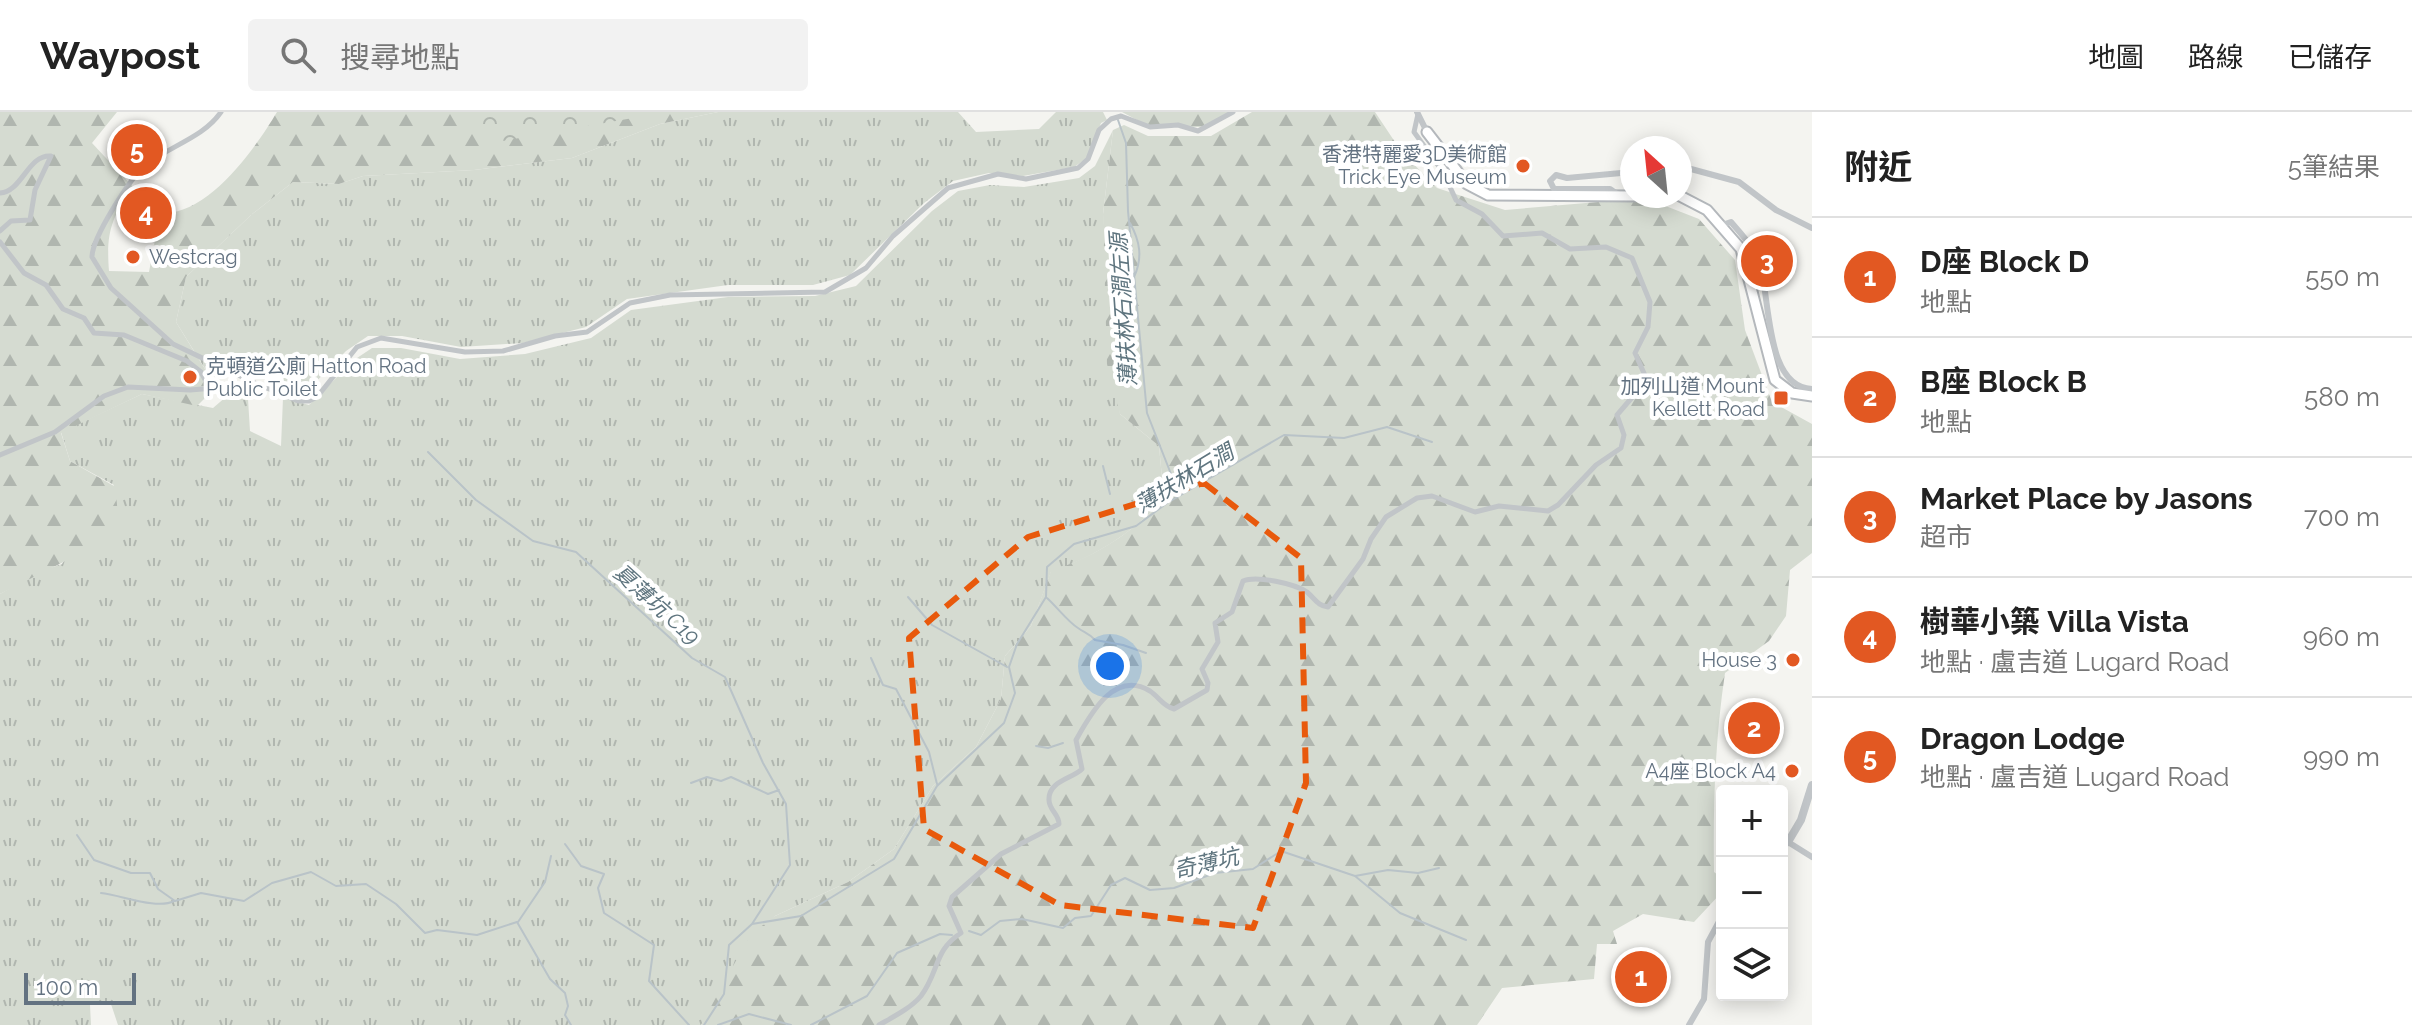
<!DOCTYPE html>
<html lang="zh-TW">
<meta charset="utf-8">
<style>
:root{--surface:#fff;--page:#f2f2f2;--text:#222;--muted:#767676;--line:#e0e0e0;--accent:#e25822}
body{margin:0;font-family:Raleway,"Noto Sans TC",sans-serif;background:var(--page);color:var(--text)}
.controls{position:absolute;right:24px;bottom:24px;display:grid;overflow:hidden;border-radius:8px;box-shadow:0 4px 20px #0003}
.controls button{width:72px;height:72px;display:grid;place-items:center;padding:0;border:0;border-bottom:2px solid var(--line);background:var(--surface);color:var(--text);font:40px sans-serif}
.compass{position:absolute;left:1620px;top:24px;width:72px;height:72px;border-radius:50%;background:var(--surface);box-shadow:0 4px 20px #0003;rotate:333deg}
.scale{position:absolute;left:24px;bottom:20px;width:112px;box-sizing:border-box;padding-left:8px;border:4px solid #637281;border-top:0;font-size:22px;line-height:28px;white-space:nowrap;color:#637281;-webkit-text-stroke:6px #fff;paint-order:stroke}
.you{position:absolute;left:1110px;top:554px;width:28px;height:28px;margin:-20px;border:6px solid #fff;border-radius:50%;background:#1a73e8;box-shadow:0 0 0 12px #1a73e833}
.badge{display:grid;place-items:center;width:52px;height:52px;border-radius:50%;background:var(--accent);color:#fff;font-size:26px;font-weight:700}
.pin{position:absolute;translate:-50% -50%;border:4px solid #fff;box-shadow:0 2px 8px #0006}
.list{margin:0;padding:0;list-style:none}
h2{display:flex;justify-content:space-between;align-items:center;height:104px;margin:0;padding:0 32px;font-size:34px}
h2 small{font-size:26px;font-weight:400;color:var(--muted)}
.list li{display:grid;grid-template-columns:52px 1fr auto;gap:24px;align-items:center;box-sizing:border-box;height:120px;padding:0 32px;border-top:2px solid var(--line)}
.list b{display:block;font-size:30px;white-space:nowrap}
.list p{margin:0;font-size:26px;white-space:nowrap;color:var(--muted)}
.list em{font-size:26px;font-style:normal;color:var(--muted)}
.icon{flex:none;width:44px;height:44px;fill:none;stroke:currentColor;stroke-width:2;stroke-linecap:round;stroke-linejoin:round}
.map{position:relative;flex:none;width:1812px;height:913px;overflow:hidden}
header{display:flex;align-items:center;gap:48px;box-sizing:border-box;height:112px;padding:0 40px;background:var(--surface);border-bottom:2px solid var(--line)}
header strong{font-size:38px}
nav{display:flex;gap:44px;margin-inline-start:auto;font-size:28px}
.search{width:560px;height:72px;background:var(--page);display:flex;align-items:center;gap:20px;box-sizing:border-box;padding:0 28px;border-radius:8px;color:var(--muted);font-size:30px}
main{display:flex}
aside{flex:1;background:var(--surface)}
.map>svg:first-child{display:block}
.grass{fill:url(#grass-tufts)}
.forest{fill:url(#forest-firs)}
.park{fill:url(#park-crowns)}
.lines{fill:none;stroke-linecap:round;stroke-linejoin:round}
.stream{stroke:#b9c3c8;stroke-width:2}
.secondary-casing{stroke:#b4b8bc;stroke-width:13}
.pedestrian{stroke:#c1c5c8;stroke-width:5}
.minor{stroke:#c1c5c8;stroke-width:6}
.tertiary{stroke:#c1c5c8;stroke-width:8}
.secondary{stroke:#fff;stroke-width:9}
.marked{fill:none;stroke:#e8590c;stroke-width:6;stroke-dasharray:16 10;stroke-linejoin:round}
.poi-dot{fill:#e25822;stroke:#fff;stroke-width:3}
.labels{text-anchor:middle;stroke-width:8;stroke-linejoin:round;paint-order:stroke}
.poi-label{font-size:20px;fill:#637281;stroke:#fff;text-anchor:end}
.water-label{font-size:22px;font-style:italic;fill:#5f757f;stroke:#fff}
</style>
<header>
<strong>Waypost</strong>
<div class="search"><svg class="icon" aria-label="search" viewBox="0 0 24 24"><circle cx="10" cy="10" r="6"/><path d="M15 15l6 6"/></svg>搜尋地點</div>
<nav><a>地圖</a><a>路線</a><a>已儲存</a></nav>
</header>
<main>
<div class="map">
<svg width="1812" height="913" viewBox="0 0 1812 913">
<defs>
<pattern id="grass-tufts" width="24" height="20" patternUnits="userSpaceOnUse" patternTransform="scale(2)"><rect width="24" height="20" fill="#d5dbd1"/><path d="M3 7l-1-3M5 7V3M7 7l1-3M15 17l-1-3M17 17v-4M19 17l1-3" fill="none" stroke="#b0b6af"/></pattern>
<pattern id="forest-firs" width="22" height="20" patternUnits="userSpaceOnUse" patternTransform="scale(2)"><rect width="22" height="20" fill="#d5dbd1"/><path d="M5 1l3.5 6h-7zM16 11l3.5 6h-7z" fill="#b0b6af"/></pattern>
<pattern id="park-crowns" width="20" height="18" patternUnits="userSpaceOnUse" patternTransform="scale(2)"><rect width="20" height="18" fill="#d5dbd1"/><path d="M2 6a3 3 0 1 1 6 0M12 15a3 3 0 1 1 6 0" fill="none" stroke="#b0b6af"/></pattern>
</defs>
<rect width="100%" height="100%" fill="#f4f4f0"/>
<!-- grass -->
<path class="grass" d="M718 0H958L976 20 1039 17 1056 0H1103L1107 8 1101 11 1086 47 1074 55 1023 64 989 61 953 69 924 91 850 163 813 173H728L627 187 586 215 523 231 461 235 402 224H368L346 239 306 280 228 256 212 268 176 210 186 165 251 103 293 70 339 72 363 64 474 58 572 46 660 12Z
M1113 18 1103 102 1120 302 1159 334 1164 387C1131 422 1096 444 1051 460L1031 514 1005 544 1001 587 976 635 933 674 894 737 848 770 775 804 701 913H118L111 892 90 893 91 913H0V482L38 460 62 452 114 373 70 349 61 320 142 282 213 296 227 284 248 287 250 319 281 334 283 286 309 293 354 248 372 236H401L460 247 525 242 591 226 631 198 728 185 815 184 856 174 932 99 958 79 990 73 1024 75 1079 66 1095 54Z"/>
<!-- forest -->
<path class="forest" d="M0 0H117L92 31 133 75C111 106 106 121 109 159L149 160 160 101C207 105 255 37 277 0H718L660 12 572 46 474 58 363 64 339 72 293 70 251 103 186 165 176 210 216 275 197 294 142 282 61 321 70 349 114 374C118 393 121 412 107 428L0 482Z
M1122 0H1235L1208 15H1150Z
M1252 0H1375L1401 39 1437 76 1505 98 1645 86 1699 107 1735 148 1745 218 1772 290 1812 312V441L1790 458 1786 504 1769 529 1725 561C1715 628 1713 692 1714 760L1722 766V780L1694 810 1643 802 1613 819 1617 832H1597L1594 867 1502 876 1477 913H701L750 823 775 804 848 770 894 737 933 674 976 635 1001 587 1005 544 1031 514 1051 459C1096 444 1131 422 1164 387L1159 334 1120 302 1107 252 1103 102 1113 18 1124 13 1148 24H1211Z"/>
<!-- park -->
<path class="park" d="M486 0H667L486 32 476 6Z"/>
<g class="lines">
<!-- stream -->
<path class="stream" d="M1118 8 1126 31 1128 99 1147 301 1171 362 1167 390
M1130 111C1140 129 1143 146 1134 165
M428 340 476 388 533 429 576 440 692 546 725 565 763 651 786 692 790 753 752 812
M1103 354 1110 382
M908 485 932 513 1007 555
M1047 486C1057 495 1068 510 1078 516 1085 521 1089 521 1095 528L1123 533 1146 541
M871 546 883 573 896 577 929 640 937 672
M1036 634 1048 636 1063 631
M691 671 707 665 721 669 731 665 768 682 779 678
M77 723 94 748 131 761H150L158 777 175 789 201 781 244 789 272 771 311 760 336 774 366 772 396 792 425 821 437 818 477 823 517 810 550 867 565 881 568 894 565 903 571 913
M565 732 581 754 604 762 598 776 604 801 654 833 649 869 689 913
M1355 764 1388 758 1418 761 1439 756
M101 781C121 783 157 798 174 789
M518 810 545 770 551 744
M969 819 981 823 1000 809 1022 807 1063 816 1075 806 1091 804 1111 773 1125 766 1150 778 1174 776 1215 761 1253 757 1281 739 1355 764 1400 801 1466 828
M704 913 724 882 729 833 752 812 801 804 894 747 937 674 1004 611 1015 581 1009 555 1017 532 1046 485 1047 455 1074 432 1136 414 1167 391 1284 323 1344 326 1387 315 1432 330
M718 913 749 902 791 913
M811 913 867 884 897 841 940 822 952 823"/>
<!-- secondary casing -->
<g class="secondary-casing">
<path id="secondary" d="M1427 20 1467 72 1488 83 1634 84
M1680 84 1707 98 1741 137 1775 268 1792 281 1812 284"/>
</g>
<!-- pedestrian -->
<path class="pedestrian" d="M221 0C202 27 170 33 145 54 130 66 92 126 92 145L111 176 173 232 257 272
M0 81C22 80 28 42 51 44L35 78 30 108 11 109 0 119
M0 130 24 161 46 173 63 197 84 206 94 221 124 223 187 249 201 260 209 275
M0 343 55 320 104 284 128 275 190 278 250 273 262 274 298 289H309L317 285 357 235 381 226 465 240 503 239 555 224 587 220 630 191 670 183 825 180 866 156 893 124 948 76 998 62 1026 67 1078 56 1088 47 1099 18 1111 7 1121 4 1150 15 1178 13 1198 19 1233 0
M879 913C893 905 911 896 921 884 939 860 934 838 961 821L949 794 952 785 1001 742 1059 712C1059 702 1049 698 1049 688 1048 669 1072 667 1082 657L1076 628C1090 603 1114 557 1150 579 1159 585 1163 594 1174 597L1207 578 1208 571 1202 557 1218 530 1215 511 1232 500 1243 469C1257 463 1295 472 1307 480 1315 487 1318 494 1328 495L1363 447 1371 427 1386 405 1417 386 1432 384 1475 400 1499 394 1548 399 1558 393 1596 353 1621 336 1624 323 1617 303 1647 268 1635 241 1648 215 1650 190 1632 146 1606 135 1570 137 1542 121 1503 124 1482 102 1456 88 1443 60 1414 20 1418 2"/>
<!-- minor -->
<path class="minor" d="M1417 0 1427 20
M1680 54 1739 70 1776 98 1812 116
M1617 82 1610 77H1554L1550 69 1556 63 1567 66 1632 60
M1722 113 1731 110C1741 122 1753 134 1759 150 1771 184 1764 275 1812 277
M1782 735 1788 730 1812 745
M1689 913 1704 887 1708 830 1722 804"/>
<!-- tertiary -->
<path class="tertiary" d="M1788 730 1801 708 1812 673"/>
<!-- secondary -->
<use href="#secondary" class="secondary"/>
</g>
<!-- marked area -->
<path class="marked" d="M1204 371 1301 446 1306 671 1253 816 1060 793 924 717 909 526 1028 425Z"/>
<!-- markers -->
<g class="poi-dot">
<circle cx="1523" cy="54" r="8"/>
<circle cx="133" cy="145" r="8"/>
<circle cx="190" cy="265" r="8"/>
<rect x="1773" y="278" width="16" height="16" rx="4"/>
<circle cx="1793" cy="548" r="8"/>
<circle cx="1792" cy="659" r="8"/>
</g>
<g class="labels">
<!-- poi labels -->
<g class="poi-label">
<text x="1507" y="49">香港特麗愛3D美術館<tspan x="1507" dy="23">Trick Eye Museum</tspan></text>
<text x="149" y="152" text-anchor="start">Westcrag</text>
<text x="206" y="261" text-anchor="start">克頓道公廁 Hatton Road<tspan x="206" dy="23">Public Toilet</tspan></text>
<text x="1765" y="281">加列山道 Mount<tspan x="1765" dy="23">Kellett Road</tspan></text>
<text x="1777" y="555">House 3</text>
<text x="1776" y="666">A4座 Block A4</text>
</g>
<!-- water labels -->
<g class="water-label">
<text transform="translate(1123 198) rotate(-94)" y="8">薄扶林石澗左源</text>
<text transform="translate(1184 366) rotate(-31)" y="8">薄扶林石澗</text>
<text transform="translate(657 492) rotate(42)" y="8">夏薄坑 C19</text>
<text transform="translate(1206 751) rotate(-13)" y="8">奇薄坑</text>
</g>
</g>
</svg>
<div class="controls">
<button>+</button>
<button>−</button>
<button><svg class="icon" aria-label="layers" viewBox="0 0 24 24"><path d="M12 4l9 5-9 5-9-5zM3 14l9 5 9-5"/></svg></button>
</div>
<svg class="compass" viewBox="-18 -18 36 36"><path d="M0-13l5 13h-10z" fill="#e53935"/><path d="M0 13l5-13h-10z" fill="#767676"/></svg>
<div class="scale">100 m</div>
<div class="you"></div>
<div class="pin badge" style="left:1641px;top:865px">1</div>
<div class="pin badge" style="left:1754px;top:616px">2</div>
<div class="pin badge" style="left:1767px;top:149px">3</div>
<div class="pin badge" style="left:146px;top:101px">4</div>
<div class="pin badge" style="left:137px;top:38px">5</div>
</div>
<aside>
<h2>附近<small>5筆結果</small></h2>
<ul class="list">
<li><span class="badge">1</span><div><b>D座 Block D</b><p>地點</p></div><em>550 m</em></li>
<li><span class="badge">2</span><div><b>B座 Block B</b><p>地點</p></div><em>580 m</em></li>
<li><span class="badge">3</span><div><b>Market Place by Jasons</b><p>超市</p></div><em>700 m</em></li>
<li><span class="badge">4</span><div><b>樹華小築 Villa Vista</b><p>地點 · 盧吉道 Lugard Road</p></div><em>960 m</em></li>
<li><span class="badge">5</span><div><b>Dragon Lodge</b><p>地點 · 盧吉道 Lugard Road</p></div><em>990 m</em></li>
</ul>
</aside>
</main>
